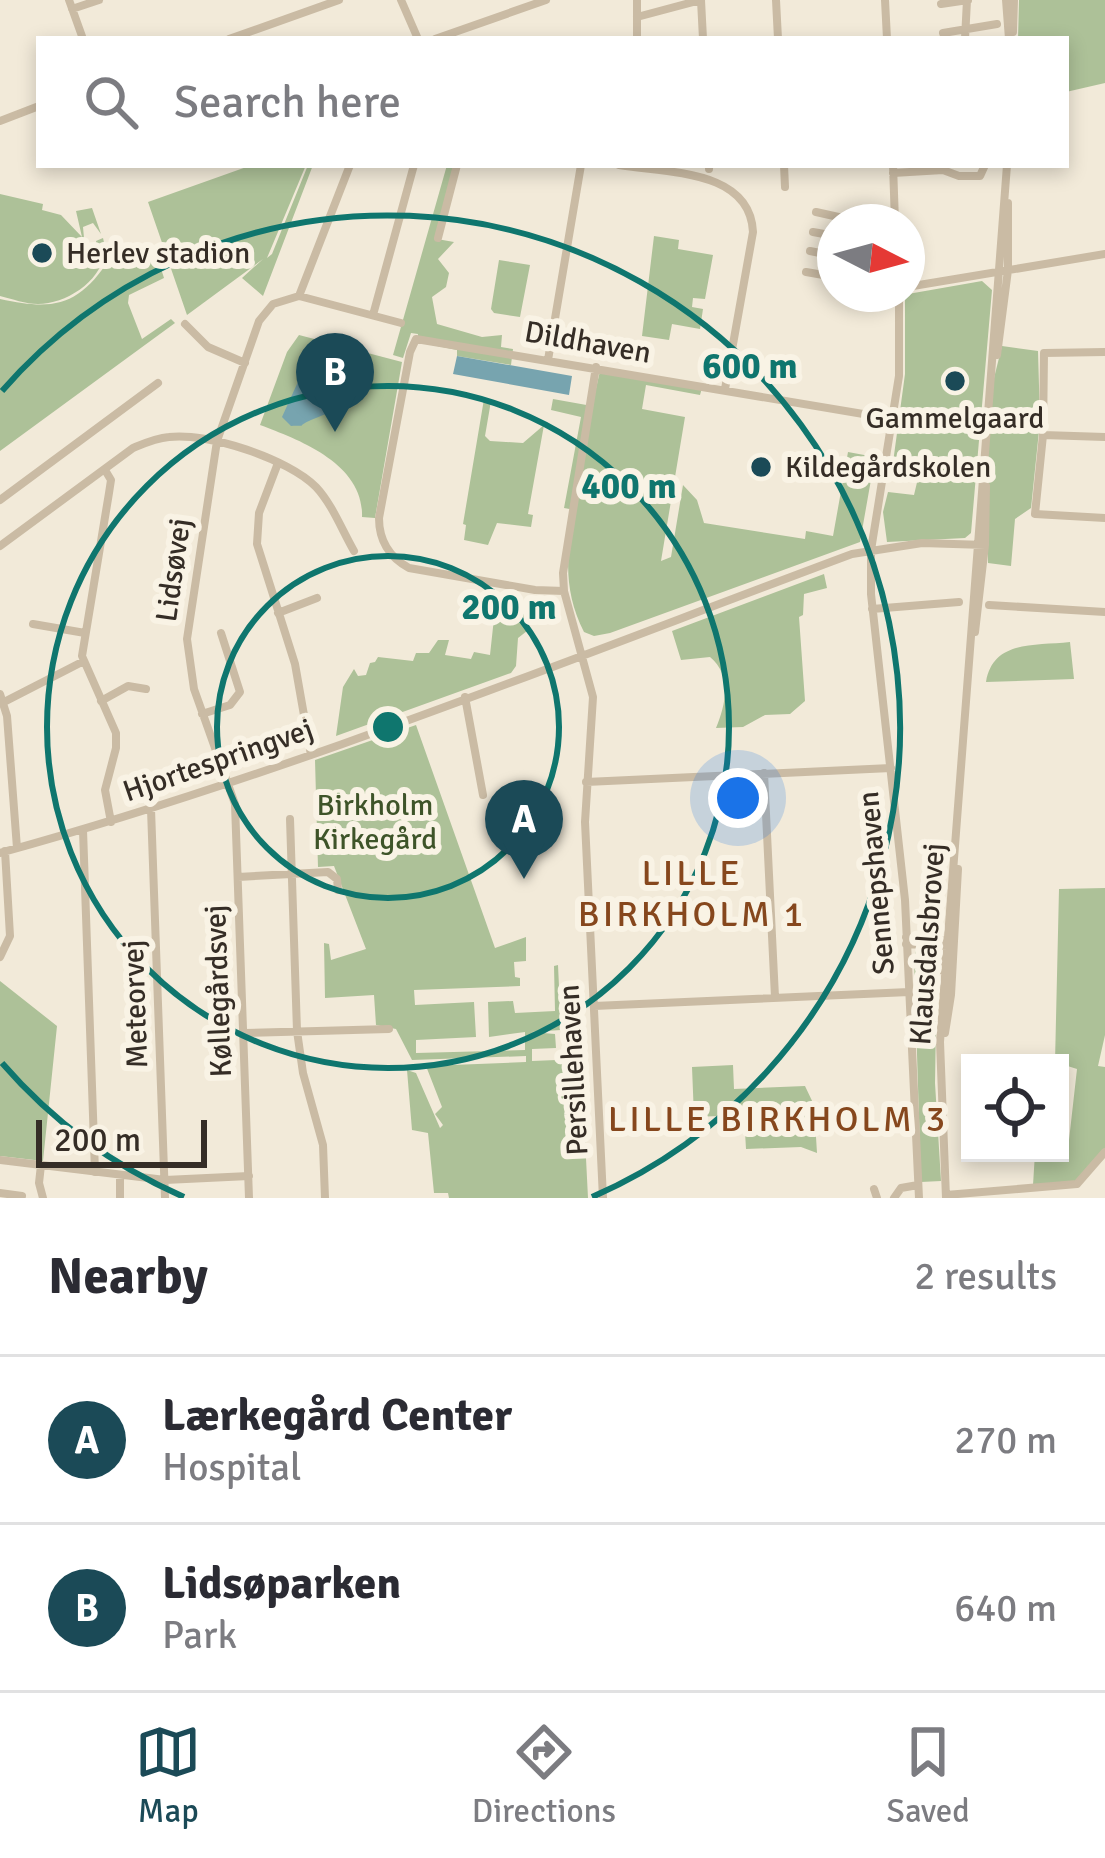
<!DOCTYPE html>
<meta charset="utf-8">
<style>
:root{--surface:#fff;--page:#f2f2f3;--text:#2b2b33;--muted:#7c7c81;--line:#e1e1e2;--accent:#1b4a57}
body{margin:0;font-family:Signika,sans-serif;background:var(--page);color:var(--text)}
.controls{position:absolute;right:36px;bottom:36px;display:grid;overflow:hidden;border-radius:0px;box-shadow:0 6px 18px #0003}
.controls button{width:108px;height:108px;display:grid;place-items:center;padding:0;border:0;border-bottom:3px solid var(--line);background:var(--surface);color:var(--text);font:60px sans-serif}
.compass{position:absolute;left:817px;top:204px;width:108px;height:108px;border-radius:50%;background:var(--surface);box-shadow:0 6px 18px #0003;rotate:96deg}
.scale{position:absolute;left:36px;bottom:30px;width:171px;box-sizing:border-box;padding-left:12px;border:6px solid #352d26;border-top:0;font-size:33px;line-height:42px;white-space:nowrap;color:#352d26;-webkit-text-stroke:9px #f9f3e5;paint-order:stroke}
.you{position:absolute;left:738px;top:798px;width:42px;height:42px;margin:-30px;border:9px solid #fff;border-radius:50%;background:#1a73e8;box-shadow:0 0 0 18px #1a73e833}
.badge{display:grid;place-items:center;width:78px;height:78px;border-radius:50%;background:var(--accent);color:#fff;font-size:39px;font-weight:700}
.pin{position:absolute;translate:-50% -99px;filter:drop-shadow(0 3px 6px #0008)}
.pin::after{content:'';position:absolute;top:63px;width:42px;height:36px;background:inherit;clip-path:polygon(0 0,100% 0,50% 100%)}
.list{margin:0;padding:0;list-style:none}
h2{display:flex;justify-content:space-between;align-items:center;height:156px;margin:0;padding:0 48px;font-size:51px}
h2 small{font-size:39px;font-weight:400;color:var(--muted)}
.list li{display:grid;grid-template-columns:78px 1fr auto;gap:36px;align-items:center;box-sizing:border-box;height:168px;padding:0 48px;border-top:3px solid var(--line)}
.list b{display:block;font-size:45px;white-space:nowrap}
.list p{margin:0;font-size:39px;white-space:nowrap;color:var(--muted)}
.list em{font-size:39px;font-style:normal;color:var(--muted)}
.icon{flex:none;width:66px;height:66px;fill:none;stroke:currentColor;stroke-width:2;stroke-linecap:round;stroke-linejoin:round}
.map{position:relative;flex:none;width:1105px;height:1198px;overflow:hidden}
.search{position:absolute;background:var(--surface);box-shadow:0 6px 18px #0003;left:36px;right:36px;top:36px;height:132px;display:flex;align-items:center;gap:30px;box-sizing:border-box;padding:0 42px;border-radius:0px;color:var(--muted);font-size:45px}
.sheet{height:492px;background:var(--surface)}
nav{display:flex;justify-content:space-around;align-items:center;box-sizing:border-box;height:168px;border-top:3px solid var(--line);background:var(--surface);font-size:33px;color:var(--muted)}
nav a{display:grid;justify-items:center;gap:6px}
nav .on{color:var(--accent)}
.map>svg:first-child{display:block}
.green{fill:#adc198}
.water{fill:#77a4af}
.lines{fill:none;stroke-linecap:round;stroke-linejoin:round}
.minor{stroke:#cabba4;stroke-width:8}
.ring{fill:none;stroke:#0f766e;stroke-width:6}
.poi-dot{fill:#1b4a57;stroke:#f9f3e5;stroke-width:4.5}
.labels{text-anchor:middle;stroke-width:12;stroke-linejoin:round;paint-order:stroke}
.poi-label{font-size:30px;fill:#352d26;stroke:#f9f3e5;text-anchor:start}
.street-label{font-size:30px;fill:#352d26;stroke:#f9f3e5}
.park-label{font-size:30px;fill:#3e5429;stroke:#f9f3e5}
.quarter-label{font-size:36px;letter-spacing:3px;fill:#86471d;stroke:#f9f3e5}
.centre{fill:#0f766e;stroke:#f9f3e5;stroke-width:6}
.ring-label{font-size:36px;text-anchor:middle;font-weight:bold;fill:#0f766e;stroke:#f9f3e5;stroke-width:12;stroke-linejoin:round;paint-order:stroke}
</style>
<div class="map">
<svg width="1105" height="1198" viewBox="0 0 1105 1198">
<rect width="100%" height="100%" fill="#f2ead9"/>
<!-- green -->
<path class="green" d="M1019 0H1105V83L1066 92V39H1018Z
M252 165H306L267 258 272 254 308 165H313L263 296 242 278 263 259 187 315 148 202Z
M447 165H455L437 239 454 242 438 259 449 273 446 287 432 297 437 324 482 337 502 335 501 347 513 349 511 365 457 356V350L417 342 418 334 411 333 403 358 393 355Z
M0 194 43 204 42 210 61 215 82 237 76 211 92 208 101 234 93 223 83 227 85 249 97 246 96 241 103 238C113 274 70 304 38 304 26 304 12 299 0 296Z
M654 236 679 240 678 249 713 255 705 299 693 298 692 307 703 309 700 329 672 324 669 340 642 336Z
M157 256 164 278 129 295 128 303 142 339 171 319 175 323 0 451V299C55 311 79 306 111 257L119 268Z
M499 260 530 265 520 317 494 313 491 309Z
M982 281 992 290 971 533 965 538 887 542 883 512 888 492 914 495 919 474 892 470 905 374V297L908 294Z
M299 335 402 362 375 518 362 517C364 464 300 440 260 425L287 352Z
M1002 346 1038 351 1040 421 1031 508 1015 519 1011 566 988 563 987 464 993 382Z
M600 371 702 388 700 395 646 385 642 409 685 417 661 561 671 557 683 485 697 500 704 523 805 539 806 531 833 536 848 452 875 457 860 542 610 633 594 636 584 632C563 590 566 554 575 510L564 508 581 417 551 410 553 399 592 406Z
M484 399 491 401 485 436 490 441 523 443 544 425 528 514 533 515 531 527 497 523 488 545 464 540 466 525 463 524Z
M824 574 827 588 804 594 803 615 799 617 805 701 790 714 765 715 743 727 716 728C726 704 732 675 710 657L681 660 672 631Z
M495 609 525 614 527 631 518 638 516 666 511 673 336 736 343 687 354 669 358 676 366 675 370 663 375 662 378 657 413 661 416 653H429L438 640H449L445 655 471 659 474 652 490 655Z
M1070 642 1074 679 986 682C993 640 1034 646 1070 642Z
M416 725 495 948 526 937V961L514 962 515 977 520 978V986L414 990 415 1005 474 1002 476 1037 416 1040V1053L525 1050V1032L489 1037 488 1002 513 1001 515 1013 555 1011 554 966 558 965 561 1030 531 1032 555 1034 556 1048 532 1049V1061L581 1059 588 1198H449L448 1193H434L428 1133 412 1130 407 1070 416 1073 440 1128 443 1125 435 1114 442 1107 426 1066 526 1062V1056L412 1060 396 1029 376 1025 374 995 325 998 324 943 329 944 331 960 366 949 334 866 318 867 315 760Z
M1105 888V1035L1098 1066 1105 1067V1150L1076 1182 1033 1185 1035 1153 1068 1149 1077 1069 1055 1062 1059 889Z
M925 950 937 964 935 1083 941 1181 921 1182 914 958 916 951Z
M0 981 57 1026 43 1161 0 1156Z
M733 1065 734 1089 805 1086 814 1105 817 1153 801 1147 746 1149 744 1115 694 1117 692 1067Z"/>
<!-- water -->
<path class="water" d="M457 356 572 376 569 395 453 374Z
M320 358 338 368C356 408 341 407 311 420 293 428 311 425 291 426L282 417 307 362Z"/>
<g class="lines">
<!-- minor -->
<path class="minor" d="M69 0 83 39
M401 0 418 39
M637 0V39
M701 0 703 39
M776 0 778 39
M885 0 887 39
M1006 0 1009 39
M941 4 968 0
M72 9 99 0
M637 17 701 0
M1013 32 1014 0
M943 33 997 24
M229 39 339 0
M435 39 546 0
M965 39 967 0
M0 121 39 106
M619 165C666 173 750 169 753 232L725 389
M709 165V169
M784 165 785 187
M893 165 895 222
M893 173 943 170 959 176H980L985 165
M816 212 861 222
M861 220 873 222
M813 232 835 236
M438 238 457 165
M810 251 835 256
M806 272 835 277
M907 287 1105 254
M899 294V376L871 550V594L905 900 919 1198
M299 296 350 165
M373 315 414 165
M185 324 208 347 245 363
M1105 352 1044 353 1043 435 1035 514 1105 518
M997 355 1008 270V203
M548 360 581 165
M596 367 563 573 564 591 593 697 585 822 603 1198
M1043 435 1105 437
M278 463 259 513 257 544 295 664 311 755
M105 470 111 480 109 493 82 656 116 733V748L105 790 111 822
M0 500 158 383
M0 546 133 448C145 443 156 438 169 437 207 432 289 459 316 487 332 504 342 530 354 551
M564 591 535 590 409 568C389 557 379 541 379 518L410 352 416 339 893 419
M989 605 1105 612
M872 609 959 602
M278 613 317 598
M33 624 85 633
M975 632 985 545 986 486
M0 694 7 716 17 848
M465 697 483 795
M101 701 128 686 146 689
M4 702 82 662
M202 714 230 705 240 692 221 633
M764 773 775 997
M586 782 891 768
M151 809 165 1198
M290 819 297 1031 303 1073 323 1145 325 1198
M83 830 95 1172
M0 853C290 773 570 659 852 554L922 543 985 545
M238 877 328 872 337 879 338 890
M906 937 950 941
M906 944 947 946
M924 947 938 955 943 971
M0 957 10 936 5 851
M594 1006 909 992
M244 1033 389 1029
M945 1033 951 995 958 869
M0 1160 165 1180 249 1176
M41 1165 39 1183 43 1198
M874 1189 877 1198
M0 1193 22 1196
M946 1195 1077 1184 1105 1152
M120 1198V1175
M249 1198 235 804 194 689 187 639 217 441 259 321 273 304 299 296 401 323
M894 1198 901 1188 918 1185
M946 1198 940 1042 1007 165"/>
</g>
<!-- distance rings -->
<g class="ring">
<circle cx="388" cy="727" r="171"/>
<circle cx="388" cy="727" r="341"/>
<path d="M184 1197A512 512 0 0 1 2 1063M2 391A512 512 0 1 1 592 1197"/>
</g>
<!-- markers -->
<g class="poi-dot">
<circle cx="42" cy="253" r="12"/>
<circle cx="955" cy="381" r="12"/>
<circle cx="761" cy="467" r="12"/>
</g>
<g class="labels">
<!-- poi labels -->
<g class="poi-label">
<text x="66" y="263">Herlev stadion</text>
<text x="955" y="428" text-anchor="middle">Gammelgaard</text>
<text x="785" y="477">Kildegårdskolen</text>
</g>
<!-- street labels -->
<g class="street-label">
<text transform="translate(588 342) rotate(10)" y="10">Dildhaven</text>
<text transform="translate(173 570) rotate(-82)" y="10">Lidsøvej</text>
<text transform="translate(218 760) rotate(-19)" y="10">Hjortespringvej</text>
<text transform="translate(876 883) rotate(-95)" y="10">Sennepshaven</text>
<text transform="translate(927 944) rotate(-86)" y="10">Klausdalsbrovej</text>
<text transform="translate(218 991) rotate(-92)" y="10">Køllegårdsvej</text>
<text transform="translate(135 1004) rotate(-92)" y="10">Meteorvej</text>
<text transform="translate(573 1070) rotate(-93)" y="10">Persillehaven</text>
</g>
<!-- park labels -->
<g class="park-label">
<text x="375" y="815">Birkholm<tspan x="375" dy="34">Kirkegård</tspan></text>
</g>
<!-- quarter labels -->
<g class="quarter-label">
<text x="692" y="885">LILLE<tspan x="692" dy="41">BIRKHOLM 1</tspan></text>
<text x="778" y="1131">LILLE BIRKHOLM 3</text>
</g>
</g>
<circle cx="388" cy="727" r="18" class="centre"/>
<g class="ring-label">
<text x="750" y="378">600 m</text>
<text x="629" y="498">400 m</text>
<text x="509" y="619">200 m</text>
</g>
</svg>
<div class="controls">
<button><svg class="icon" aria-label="locate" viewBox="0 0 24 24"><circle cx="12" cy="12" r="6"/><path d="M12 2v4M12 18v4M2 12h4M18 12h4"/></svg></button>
</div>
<svg class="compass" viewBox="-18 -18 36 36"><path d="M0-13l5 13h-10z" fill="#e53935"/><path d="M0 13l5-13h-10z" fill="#7c7c81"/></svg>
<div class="scale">200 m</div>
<div class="you"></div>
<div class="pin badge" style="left:524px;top:879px">A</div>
<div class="pin badge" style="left:335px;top:432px">B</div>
<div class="search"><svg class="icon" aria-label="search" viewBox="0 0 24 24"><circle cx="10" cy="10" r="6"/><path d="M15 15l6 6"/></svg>Search here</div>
</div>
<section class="sheet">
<h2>Nearby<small>2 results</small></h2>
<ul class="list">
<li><span class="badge">A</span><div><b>Lærkegård Center</b><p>Hospital</p></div><em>270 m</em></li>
<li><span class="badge">B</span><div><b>Lidsøparken</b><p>Park</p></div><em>640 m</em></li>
</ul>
</section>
<nav>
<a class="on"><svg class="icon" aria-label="map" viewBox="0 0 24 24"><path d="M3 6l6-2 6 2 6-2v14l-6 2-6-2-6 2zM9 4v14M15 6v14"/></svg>Map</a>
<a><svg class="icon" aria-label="directions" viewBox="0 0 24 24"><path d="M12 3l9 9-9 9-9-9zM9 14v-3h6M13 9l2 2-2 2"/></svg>Directions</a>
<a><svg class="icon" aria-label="saved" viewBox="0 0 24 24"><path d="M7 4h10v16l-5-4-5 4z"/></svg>Saved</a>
</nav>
